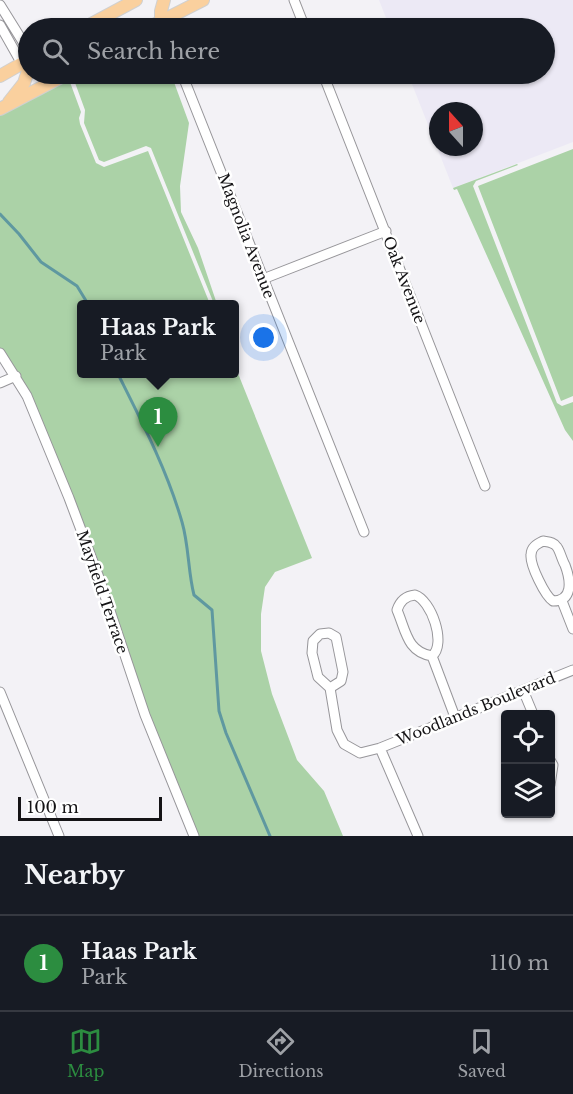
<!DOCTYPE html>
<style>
:root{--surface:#171b24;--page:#242831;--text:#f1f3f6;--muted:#9ea1a6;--line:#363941;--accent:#2c8d40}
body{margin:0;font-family:"Libre Baskerville",serif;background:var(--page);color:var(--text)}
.controls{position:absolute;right:18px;bottom:18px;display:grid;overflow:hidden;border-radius:6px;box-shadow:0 2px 4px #0004}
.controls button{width:54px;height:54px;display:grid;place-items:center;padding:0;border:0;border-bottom:2px solid var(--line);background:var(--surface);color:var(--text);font:30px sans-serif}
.compass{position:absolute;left:429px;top:102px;width:54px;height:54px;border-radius:50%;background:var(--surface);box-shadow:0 2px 4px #0004;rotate:339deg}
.scale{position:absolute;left:18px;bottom:15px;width:144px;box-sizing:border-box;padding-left:6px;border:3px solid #141315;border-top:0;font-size:16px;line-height:21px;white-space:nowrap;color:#141315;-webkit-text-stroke:4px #fff;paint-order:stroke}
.you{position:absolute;left:264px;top:338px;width:21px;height:21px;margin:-15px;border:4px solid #fff;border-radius:50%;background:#1a73e8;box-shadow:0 0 0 9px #1a73e833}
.badge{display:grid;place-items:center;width:39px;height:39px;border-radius:50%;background:var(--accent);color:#fff;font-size:20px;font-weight:700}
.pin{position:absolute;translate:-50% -50px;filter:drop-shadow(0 2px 3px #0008)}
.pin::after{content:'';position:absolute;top:32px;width:21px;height:18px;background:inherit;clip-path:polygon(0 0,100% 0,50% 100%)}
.popup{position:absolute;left:77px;top:300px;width:162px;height:78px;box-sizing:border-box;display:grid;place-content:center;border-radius:6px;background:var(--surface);filter:drop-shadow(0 2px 4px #0005);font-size:20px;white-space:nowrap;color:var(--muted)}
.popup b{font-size:22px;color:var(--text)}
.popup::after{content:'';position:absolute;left:50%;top:100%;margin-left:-12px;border:12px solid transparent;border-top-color:var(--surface)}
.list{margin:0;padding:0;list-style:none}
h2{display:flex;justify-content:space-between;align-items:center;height:78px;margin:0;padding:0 24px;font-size:26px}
h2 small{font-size:20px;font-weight:400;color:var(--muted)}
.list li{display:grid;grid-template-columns:39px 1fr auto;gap:18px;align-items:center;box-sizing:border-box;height:96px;padding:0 24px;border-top:2px solid var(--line)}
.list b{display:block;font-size:22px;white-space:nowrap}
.list p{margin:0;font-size:20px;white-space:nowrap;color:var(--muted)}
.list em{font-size:20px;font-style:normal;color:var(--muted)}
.icon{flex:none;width:33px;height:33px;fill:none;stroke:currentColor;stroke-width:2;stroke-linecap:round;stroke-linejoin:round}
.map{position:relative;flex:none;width:573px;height:836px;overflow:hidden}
.search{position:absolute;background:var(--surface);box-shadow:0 2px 4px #0004;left:18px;right:18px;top:18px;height:66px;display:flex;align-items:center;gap:15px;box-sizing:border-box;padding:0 21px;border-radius:33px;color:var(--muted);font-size:22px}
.sheet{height:174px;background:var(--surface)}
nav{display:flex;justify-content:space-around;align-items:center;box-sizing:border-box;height:84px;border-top:2px solid var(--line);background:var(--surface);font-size:16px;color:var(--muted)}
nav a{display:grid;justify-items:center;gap:3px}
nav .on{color:var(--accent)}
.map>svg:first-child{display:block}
.built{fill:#ece9f5;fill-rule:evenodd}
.green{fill:#abd2a7}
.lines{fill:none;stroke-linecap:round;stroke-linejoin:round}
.stream{stroke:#5f98a0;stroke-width:3}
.minor-casing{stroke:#97969a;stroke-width:11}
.major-casing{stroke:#d0d0d0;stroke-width:14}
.minor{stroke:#fff;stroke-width:9}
.major{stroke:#fad09e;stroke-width:12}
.labels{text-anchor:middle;stroke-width:5;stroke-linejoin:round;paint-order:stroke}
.street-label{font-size:15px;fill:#141315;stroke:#fff}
</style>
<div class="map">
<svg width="573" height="836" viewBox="0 0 573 836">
<rect width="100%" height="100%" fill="#f3f2f6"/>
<!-- built -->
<path class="built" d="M379 0H573V142L453 188 408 74H544V28H390ZM438 111H474V147H438Z"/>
<!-- green -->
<path class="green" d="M67 74 81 112 79 118 80 124 96 163 104 167 148 151 210 304H82V374H234L235 366 312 558 275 572 265 587 261 614V651L272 694 297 760 324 791 343 836H194L98 575 27 396 0 353V109Z
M85 74H171L189 123 180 186 181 212 198 248 217 304H214L151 148 146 146 104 162 99 160 84 123 85 110 74 80Z
M573 149V396L561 401 478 186Z
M517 164 518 165 476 181 473 186 557 403 562 406 573 402V441L565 430 457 189 454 190 453 188Z"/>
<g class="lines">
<!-- stream -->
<path class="stream" d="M0 214 19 234 41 262 77 286 88 304
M118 374C142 422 167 470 182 522 189 546 188 572 194 595L212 610 219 711 226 733 270 836"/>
<!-- minor casing -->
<g class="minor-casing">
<path id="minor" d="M294 0 305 28
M0 5 28 50
M0 25 22 64
M182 74 364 532
M323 74 485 486
M263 279 386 231
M0 353 27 396 69 498 98 575 145 715 194 836
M0 383 16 376
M543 541C548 542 554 542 557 547 560 551 562 560 565 565 571 581 573 601 553 601 545 596 530 565 531 555 531 547 537 544 543 541Z
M562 601 573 629
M432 656C407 652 406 631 397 610 400 601 405 596 415 595 431 600 447 644 432 656L455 717
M330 688 318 677 312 653 313 641 320 634 329 633 336 637 343 672 341 681 330 688 337 730 344 744 360 753 380 748 573 670
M523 690 533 714
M0 692 59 836
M380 748 418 836
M550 760 553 765 550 785"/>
</g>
<!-- major casing -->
<g class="major-casing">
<path id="major" d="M161 21V11L164 0
M84 28 136 0
M148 28 203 0
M0 76 28 60
M9 102 24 83 28 71
M0 109 67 74"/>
</g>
<!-- minor -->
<use href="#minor" class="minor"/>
<!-- major -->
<use href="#major" class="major"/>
</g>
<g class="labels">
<!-- street labels -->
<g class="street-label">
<text transform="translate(246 236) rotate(69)" y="5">Magnolia Avenue</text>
<text transform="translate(404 280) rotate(69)" y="5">Oak Avenue</text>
<text transform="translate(102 592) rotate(71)" y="5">Mayfield Terrace</text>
<text transform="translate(476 709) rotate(-22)" y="5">Woodlands Boulevard</text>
</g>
</g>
</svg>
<div class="controls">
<button><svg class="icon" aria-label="locate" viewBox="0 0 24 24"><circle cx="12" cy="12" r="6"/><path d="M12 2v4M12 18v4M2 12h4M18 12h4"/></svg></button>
<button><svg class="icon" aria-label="layers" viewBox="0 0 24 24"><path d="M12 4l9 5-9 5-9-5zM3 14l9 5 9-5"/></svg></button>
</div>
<svg class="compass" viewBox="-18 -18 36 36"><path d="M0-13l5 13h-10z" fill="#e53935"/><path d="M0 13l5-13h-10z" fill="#9ea1a6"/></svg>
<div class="scale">100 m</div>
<div class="you"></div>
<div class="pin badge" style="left:158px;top:447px">1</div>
<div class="popup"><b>Haas Park</b>Park</div>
<div class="search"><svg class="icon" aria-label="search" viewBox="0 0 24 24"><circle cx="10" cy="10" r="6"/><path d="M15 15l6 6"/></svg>Search here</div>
</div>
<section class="sheet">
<h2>Nearby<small></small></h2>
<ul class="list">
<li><span class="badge">1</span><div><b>Haas Park</b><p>Park</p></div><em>110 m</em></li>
</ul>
</section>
<nav>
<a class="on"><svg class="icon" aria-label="map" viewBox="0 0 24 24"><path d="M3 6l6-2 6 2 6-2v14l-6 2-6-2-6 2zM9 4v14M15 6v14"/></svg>Map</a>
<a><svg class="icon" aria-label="directions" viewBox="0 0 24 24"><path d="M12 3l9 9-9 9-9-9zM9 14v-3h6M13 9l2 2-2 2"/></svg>Directions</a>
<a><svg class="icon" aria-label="saved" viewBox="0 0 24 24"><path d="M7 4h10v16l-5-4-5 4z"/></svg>Saved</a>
</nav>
